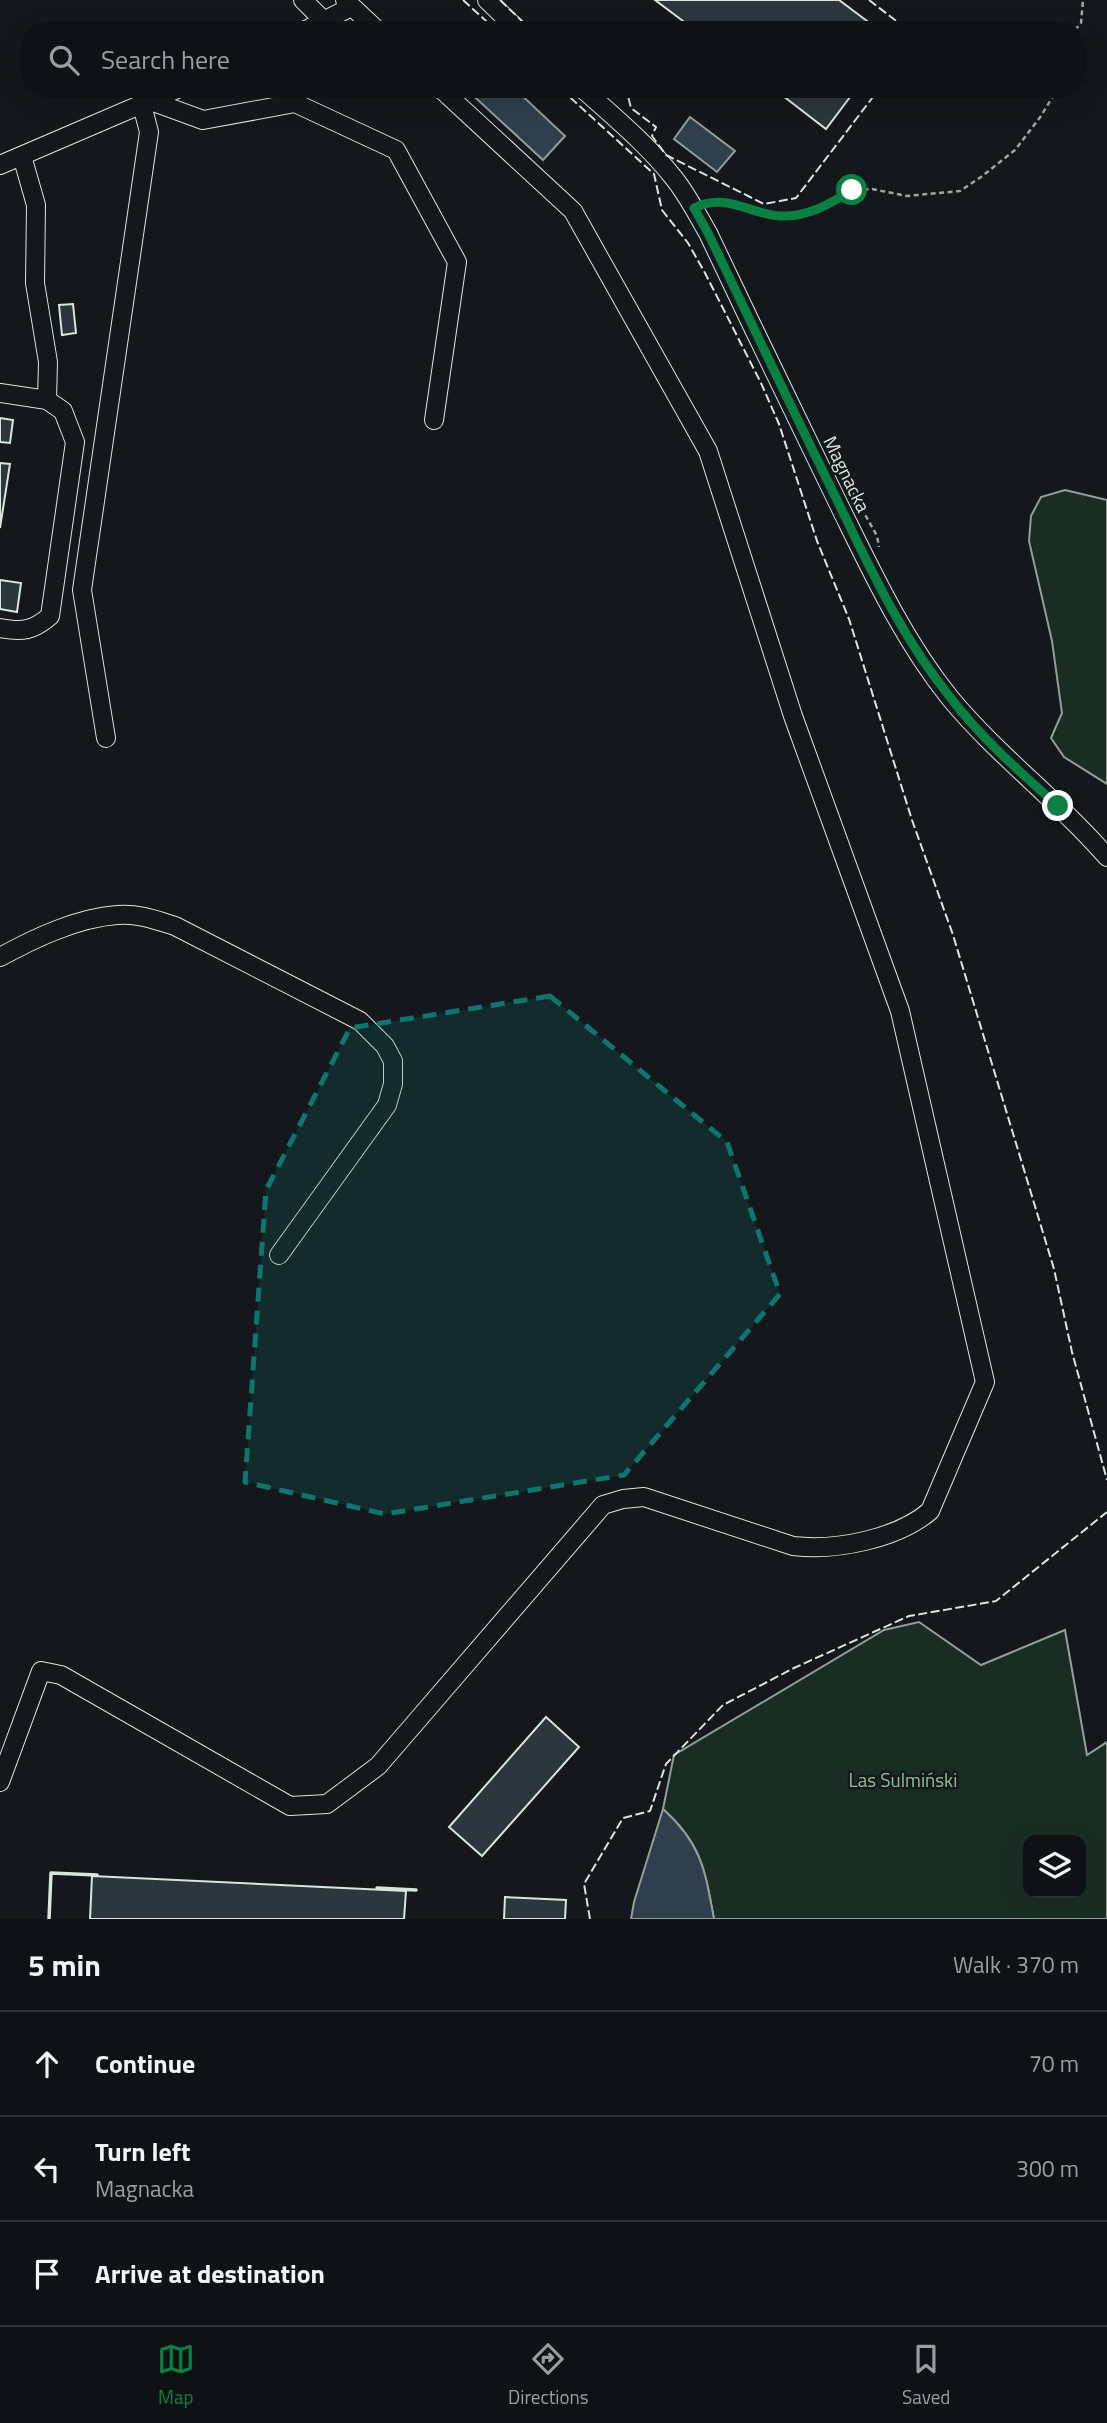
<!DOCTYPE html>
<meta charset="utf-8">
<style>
:root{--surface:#0f1215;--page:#181b1e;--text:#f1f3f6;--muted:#9b9ea0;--line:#2f3234;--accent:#0b8043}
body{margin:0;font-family:"Titillium Web",sans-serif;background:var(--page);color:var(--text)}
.controls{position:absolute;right:21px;bottom:21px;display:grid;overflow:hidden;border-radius:14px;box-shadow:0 7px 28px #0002}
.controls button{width:63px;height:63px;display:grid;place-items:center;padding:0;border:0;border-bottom:2px solid var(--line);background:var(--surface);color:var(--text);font:35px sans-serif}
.stop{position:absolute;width:21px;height:21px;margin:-16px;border:5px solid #0b8043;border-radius:50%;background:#fff}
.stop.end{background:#0b8043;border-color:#fff;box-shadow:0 2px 7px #0008}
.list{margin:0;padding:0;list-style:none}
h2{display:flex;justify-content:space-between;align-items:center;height:91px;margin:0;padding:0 28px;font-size:30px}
h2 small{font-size:23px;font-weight:400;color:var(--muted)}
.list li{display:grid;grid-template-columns:46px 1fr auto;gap:21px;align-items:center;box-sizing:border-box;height:105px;padding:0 28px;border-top:2px solid var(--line)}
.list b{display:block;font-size:26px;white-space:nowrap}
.list p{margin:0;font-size:23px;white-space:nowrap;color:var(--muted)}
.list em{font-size:23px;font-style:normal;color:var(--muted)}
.icon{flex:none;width:38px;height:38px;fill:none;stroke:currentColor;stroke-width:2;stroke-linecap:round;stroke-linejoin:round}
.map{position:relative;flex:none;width:1107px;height:1919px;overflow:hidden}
.search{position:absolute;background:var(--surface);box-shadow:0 7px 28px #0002;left:21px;right:21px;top:21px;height:77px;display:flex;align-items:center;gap:18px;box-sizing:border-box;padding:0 24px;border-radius:28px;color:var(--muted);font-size:26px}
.sheet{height:406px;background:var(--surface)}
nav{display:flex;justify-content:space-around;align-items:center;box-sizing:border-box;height:98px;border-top:2px solid var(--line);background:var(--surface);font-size:19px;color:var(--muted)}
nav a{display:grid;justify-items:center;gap:4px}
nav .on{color:var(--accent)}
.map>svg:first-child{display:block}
.green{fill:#1a2d24;stroke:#939e99;stroke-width:2;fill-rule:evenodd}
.water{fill:#2f3f4d;stroke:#939e99;stroke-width:2}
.building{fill:#2c363c;stroke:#d8e6dc;stroke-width:2}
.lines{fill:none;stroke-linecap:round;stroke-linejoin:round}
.minor-casing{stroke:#d8e6dc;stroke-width:20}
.path{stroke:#9da8a2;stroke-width:2.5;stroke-dasharray:5 3.5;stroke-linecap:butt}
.minor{stroke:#14181c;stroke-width:18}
.fence{stroke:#d8e6dc;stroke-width:2;stroke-dasharray:9 3.5;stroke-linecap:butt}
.wall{stroke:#d8e6dc;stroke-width:3.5}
.route{stroke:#0b8043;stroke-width:9}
.marked{fill:#0f766e;fill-opacity:0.2;stroke:#0f766e;stroke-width:5;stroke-dasharray:14 9;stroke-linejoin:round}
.labels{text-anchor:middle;stroke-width:5;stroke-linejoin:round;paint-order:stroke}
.street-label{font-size:19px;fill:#d8e6dc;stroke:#14181c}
.park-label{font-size:19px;fill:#8ac095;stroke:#14181c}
</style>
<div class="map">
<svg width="1107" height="1919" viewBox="0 0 1107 1919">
<rect width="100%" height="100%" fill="#14181c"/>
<!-- green -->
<path class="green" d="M1065 490 1107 500V784L1064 757 1051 738 1062 713 1052 641 1029 541 1031 516 1041 497Z
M919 1622 981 1665 1065 1630 1087 1755 1107 1742V1919H714C705 1871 702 1844 663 1809L674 1755 884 1630ZM1028 1840H1081V1893H1028Z"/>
<!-- water -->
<path class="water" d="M466 89H515L565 136 543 160Z
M690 117 735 151 717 172 674 139Z
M663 1809C702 1844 705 1871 714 1919H631L634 1902Z"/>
<!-- building -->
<path class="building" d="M655 0H839L879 30H695Z
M774 89H856L826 129Z
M73 304 76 333 62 335 59 305Z
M0 418 13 420 10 443 0 442Z
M0 463 10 464 0 528Z
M0 580 21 583 17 612 0 609Z
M546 1717 579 1747 482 1856 449 1827Z
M92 1876 406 1891 404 1919H90Z
M505 1897 566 1900 565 1919H504Z"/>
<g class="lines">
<!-- minor casing -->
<g class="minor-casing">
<path id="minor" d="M303 0 323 20
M345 0 377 30
M487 0 518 30
M306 30 351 7
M583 89C614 117 647 144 673 177 687 194 697 214 708 233 751 324 795 415 839 505 872 572 904 641 950 698 998 756 1058 800 1107 857
M151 101 203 120 295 103 396 150 457 262 434 420
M22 156 36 205 35 283 48 362 47 400
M0 165 177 89
M0 393 47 400 63 411 75 442 50 616C33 631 22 632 0 628
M106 738 82 590 149 132 142 105
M0 957C35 938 77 918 117 915 137 913 156 920 175 926L360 1021 385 1046 393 1061V1084L387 1105 279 1255
M0 1782 41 1671 61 1675 290 1806 327 1804 378 1766 603 1505 623 1499 644 1497 793 1546C836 1551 897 1539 930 1511L985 1382 900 1011 793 716 708 451 573 211 441 89"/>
</g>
<!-- path -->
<path class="path" d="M1075 30 1081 23 1083 0
M710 203H731L780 216 821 210 852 190 872 189 907 196 960 191 981 177 1015 150 1041 116 1052 98 1053 89
M853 493 877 536 879 547"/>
<!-- minor -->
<use href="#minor" class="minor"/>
<!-- fence -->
<path class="fence" d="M463 0 496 30
M500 0 525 24 536 26 543 22 551 30
M869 0 908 30
M561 89 654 174 662 210 688 243 705 273 761 383 779 424 817 541 849 619 912 820 953 935 1054 1269 1072 1352 1107 1480
M620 89 628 96 631 108 656 127 652 136 666 155 764 204 796 198 879 89
M590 1919 584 1884 623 1818 650 1811 666 1764 723 1705 794 1668 909 1616 996 1601 1107 1512"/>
<!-- wall -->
<path class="wall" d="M377 1888 416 1890
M49 1919 51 1873 97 1875"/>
</g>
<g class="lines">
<!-- route -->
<path class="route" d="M852 190C830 204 808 217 780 216 749 214 727 192 694 208L708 233C751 322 793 411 837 500 870 568 902 638 950 697 981 738 1020 772 1058 806"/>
</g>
<!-- marked area -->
<path class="marked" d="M550 996 727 1142 780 1294 624 1475 385 1514 245 1482 266 1190 350 1028Z"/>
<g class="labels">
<!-- street labels -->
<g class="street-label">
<text transform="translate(847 474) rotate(64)" y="7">Magnacka</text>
</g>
<!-- park labels -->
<g class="park-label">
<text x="903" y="1787">Las Sulmiński</text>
</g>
</g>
</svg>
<div class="controls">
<button><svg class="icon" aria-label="layers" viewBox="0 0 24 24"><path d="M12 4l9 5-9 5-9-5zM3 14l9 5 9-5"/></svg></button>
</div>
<div class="stop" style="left:852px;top:190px"></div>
<div class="stop end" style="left:1058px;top:806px"></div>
<div class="search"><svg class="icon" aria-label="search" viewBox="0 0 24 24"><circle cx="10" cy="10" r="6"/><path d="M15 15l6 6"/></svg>Search here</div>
</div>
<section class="sheet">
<h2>5 min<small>Walk · 370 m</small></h2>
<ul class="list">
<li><svg class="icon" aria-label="ahead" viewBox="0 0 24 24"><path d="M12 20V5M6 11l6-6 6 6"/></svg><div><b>Continue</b></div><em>70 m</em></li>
<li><svg class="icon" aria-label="left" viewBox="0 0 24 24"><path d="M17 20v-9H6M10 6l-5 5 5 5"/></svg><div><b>Turn left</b><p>Magnacka</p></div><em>300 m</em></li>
<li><svg class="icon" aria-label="arrive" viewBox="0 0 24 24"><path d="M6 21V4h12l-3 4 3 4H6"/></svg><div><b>Arrive at destination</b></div></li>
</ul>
</section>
<nav>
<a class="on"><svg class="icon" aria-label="map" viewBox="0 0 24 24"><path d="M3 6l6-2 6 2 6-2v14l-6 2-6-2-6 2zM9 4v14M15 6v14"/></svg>Map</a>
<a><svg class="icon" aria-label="directions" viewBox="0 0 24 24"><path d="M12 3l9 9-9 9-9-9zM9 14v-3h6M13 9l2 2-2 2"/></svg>Directions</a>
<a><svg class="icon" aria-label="saved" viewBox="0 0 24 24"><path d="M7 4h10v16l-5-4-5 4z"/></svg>Saved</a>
</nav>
